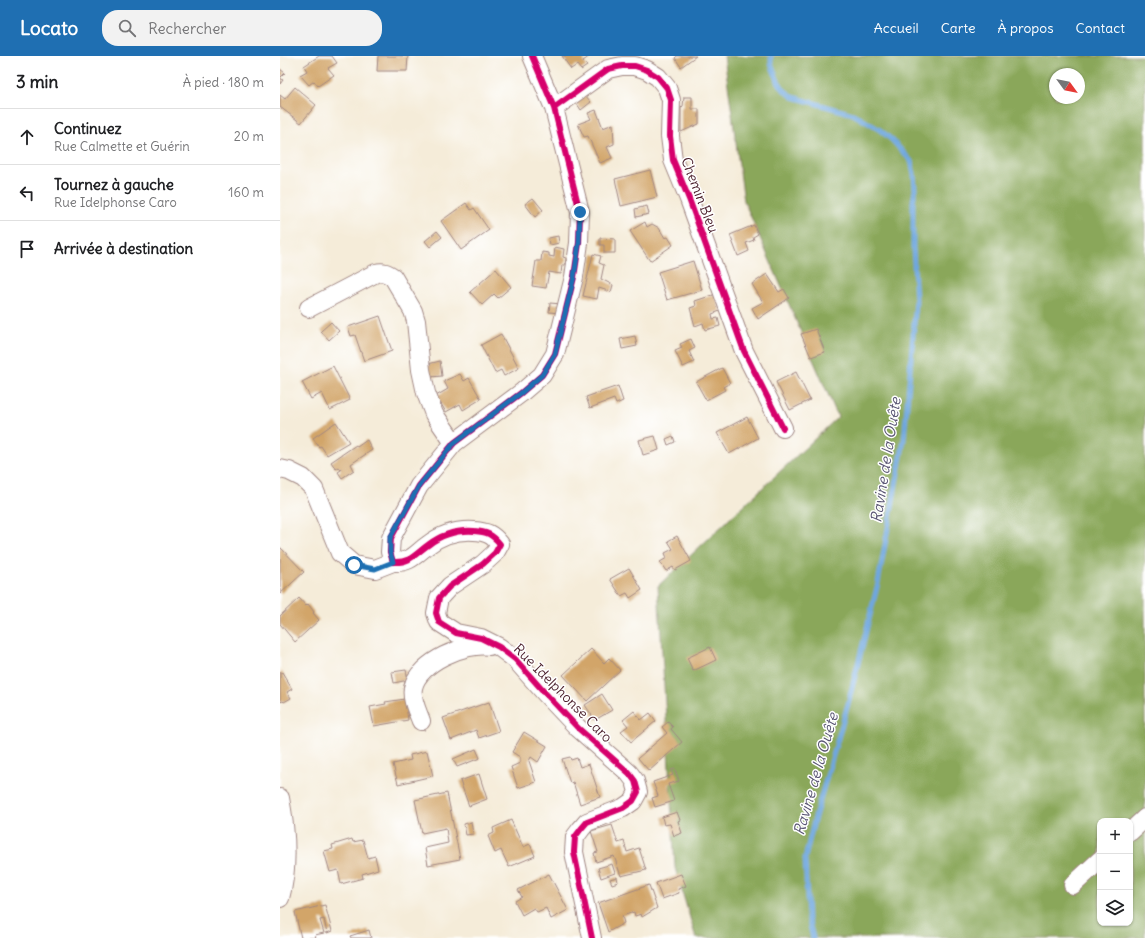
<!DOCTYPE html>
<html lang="fr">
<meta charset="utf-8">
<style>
:root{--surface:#fff;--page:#f2f2f2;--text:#202124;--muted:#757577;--line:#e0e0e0;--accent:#1f6fb2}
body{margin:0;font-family:Delius,sans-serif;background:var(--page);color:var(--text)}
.controls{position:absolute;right:12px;bottom:12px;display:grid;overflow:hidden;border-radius:8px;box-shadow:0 1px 3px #0004}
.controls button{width:36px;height:36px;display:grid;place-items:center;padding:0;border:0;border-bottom:1px solid var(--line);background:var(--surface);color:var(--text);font:20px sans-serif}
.compass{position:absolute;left:769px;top:12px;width:36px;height:36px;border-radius:50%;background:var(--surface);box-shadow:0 1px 3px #0004;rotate:123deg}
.stop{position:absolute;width:12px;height:12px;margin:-9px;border:3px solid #1f6fb2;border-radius:50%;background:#fff}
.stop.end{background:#1f6fb2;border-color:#fff;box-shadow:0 1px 4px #0008}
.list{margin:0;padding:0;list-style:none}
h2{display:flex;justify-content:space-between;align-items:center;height:52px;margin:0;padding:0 16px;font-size:17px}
h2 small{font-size:13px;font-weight:400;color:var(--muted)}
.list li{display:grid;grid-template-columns:26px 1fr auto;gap:12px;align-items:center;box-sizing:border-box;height:56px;padding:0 16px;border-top:1px solid var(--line)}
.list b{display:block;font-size:15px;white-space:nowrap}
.list p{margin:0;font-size:13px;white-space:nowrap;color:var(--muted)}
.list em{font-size:13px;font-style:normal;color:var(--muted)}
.icon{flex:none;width:22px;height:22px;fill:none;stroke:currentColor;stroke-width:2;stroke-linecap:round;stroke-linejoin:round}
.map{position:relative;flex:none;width:865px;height:882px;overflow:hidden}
header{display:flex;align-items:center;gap:24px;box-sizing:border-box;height:56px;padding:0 20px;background:var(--accent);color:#fff}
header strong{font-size:19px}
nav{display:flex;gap:22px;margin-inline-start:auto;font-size:14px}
.search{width:280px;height:36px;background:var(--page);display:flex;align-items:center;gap:10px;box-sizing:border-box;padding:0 14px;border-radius:16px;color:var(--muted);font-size:15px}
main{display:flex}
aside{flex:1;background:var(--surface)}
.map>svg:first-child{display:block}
.forest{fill:#8aa75a;stroke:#6a6342;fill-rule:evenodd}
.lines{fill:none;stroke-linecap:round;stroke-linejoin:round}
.stream{stroke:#6fa7de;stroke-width:5}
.building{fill:#d2a569}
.street-casing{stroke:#a08682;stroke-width:20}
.street{stroke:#fff;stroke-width:18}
.cycleway-casing{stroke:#fff;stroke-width:8}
.cycleway{stroke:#d6006c;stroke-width:6}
.route{stroke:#1f6fb2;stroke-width:5}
.labels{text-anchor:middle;stroke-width:3;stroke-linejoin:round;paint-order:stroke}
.street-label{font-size:14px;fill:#4a1f2b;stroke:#fff}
.water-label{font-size:15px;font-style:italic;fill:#595573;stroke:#fff}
</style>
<header>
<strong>Locato</strong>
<div class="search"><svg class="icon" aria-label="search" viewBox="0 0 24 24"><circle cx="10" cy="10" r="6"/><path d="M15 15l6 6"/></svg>Rechercher</div>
<nav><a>Accueil</a><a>Carte</a><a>À propos</a><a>Contact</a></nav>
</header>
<main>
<aside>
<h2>3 min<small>À pied · 180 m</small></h2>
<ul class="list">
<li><svg class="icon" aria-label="ahead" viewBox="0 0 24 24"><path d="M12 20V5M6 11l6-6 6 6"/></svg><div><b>Continuez</b><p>Rue Calmette et Guérin</p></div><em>20 m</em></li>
<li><svg class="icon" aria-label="left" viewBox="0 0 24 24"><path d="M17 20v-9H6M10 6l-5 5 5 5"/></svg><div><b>Tournez à gauche</b><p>Rue Idelphonse Caro</p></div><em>160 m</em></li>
<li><svg class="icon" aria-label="arrive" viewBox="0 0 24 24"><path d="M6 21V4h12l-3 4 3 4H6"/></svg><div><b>Arrivée à destination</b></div></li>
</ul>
</aside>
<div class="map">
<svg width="865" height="882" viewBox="0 0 865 882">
<rect width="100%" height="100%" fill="#fff"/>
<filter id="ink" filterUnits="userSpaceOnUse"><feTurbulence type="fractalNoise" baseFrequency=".025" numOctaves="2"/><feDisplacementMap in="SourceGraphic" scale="8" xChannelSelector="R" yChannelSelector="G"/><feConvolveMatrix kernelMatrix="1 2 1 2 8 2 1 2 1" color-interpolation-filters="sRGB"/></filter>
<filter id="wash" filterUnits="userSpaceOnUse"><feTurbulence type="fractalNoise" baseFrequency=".012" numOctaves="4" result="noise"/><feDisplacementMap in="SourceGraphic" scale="16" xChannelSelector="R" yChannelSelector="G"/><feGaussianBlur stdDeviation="0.9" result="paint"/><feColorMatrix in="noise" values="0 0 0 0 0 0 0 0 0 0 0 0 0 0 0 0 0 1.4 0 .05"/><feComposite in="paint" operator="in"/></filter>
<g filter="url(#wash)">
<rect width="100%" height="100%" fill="#f5ecd9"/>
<!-- forest -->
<path class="forest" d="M444 0H865V882H416L395 812 378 530 558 361 464 145ZM775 18H799V42H775ZM820 765H850V867H820Z"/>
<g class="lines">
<!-- stream -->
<path class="stream" d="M491 0V8L498 25 504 34 513 41 573 58 600 74 612 84 631 105 634 118 635 134 633 146V191L636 245 624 384 598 527 568 648 535 761 525 802 528 862 533 882"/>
</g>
<g id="blocks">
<!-- building -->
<path class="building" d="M39 0H52L57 7 48 12 54 19 38 30 34 25 29 29 20 19 27 15 24 10Z
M98 0H128L127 15H97Z
M282 0H310L303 5 307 10 301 14 297 9 291 13Z
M397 0H416L401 11 395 2Z
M0 13 5 17 0 22 3 24 0 28Z
M15 31 36 49 21 67 0 51V39L5 43Z
M304 38 311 46 301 54 295 45Z
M404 41H412V53H419V68L401 76V52L403 50Z
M316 54 323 72 333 68 334 88 327 91 332 102 320 107 308 80 304 81 298 68 311 63 308 57Z
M370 114 377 141 341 150 335 123Z
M253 142 263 154 255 161 245 148Z
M186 147 191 154 194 152 209 174 181 194 161 165Z
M367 150 369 158 356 161 355 153Z
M365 166 367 171 372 168 379 172 385 182 388 181 393 189 370 205 350 175Z
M474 169 478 178 473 181 474 184 466 187 469 195 458 200 450 179Z
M157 175 162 181 150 191 145 185Z
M278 180 279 187 270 189 269 182Z
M320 182 335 183V197H324V189H320Z
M275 191 284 193 283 201 286 202 285 209H282L281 218 269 216 266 232 252 230 256 205H261L262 196 269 197V200L274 201Z
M313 198 321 200 319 207 324 209 321 223 333 229 331 236 319 232 317 243 303 240Z
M413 205 422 234 387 244 378 216Z
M216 213 231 231 218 242 214 238 202 249 190 236Z
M487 218 499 236 504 233 509 242 478 263 472 252 483 246 472 228Z
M436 238 440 255 432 258 433 263 438 262 440 270 425 274 423 267 415 270 410 252 416 250 415 245Z
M270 247 281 248 280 257 269 256Z
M100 260 112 295 84 305 75 279 71 280 68 271Z
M51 266 59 275 49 284 41 275Z
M536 273 545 296 531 301 521 278Z
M221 278 239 312 224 320 221 314 215 317 201 289Z
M355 280 357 290 342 293 340 283Z
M411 283 415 292 409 295 414 306 403 311 395 295 402 292 400 288Z
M160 305 162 320 150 321 148 308Z
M53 310 70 344 50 354 42 337 31 343 22 326Z
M442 312 450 327 443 331 445 334 426 344 416 326Z
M516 316 530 344 510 354 496 326Z
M180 318 184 325 189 322 201 343 183 354 180 348 166 356 156 340 168 333 164 325Z
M338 330 343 345 336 348 334 343 310 352 306 341Z
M467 361 478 382 449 398 437 377Z
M56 366 69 386 47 399 41 390 39 391 33 382Z
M375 380 379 394 363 399 359 384Z
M393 380 395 386 388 389 386 383Z
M87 384 92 394 71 408 74 414 62 422 58 416 61 414 59 411 56 413 51 406 76 389 77 391Z
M397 480 411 505 395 514 393 511 386 515 380 506 387 502 385 497 393 493 388 485Z
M0 491 24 516 0 538Z
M349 512 362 534 350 542 347 537 341 540 330 523Z
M19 542 26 550 28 548 34 556 33 557 39 564 15 586 0 568V560Z
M430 591 436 604 413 615 407 602Z
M311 593 324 607 329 602 340 614 307 645 283 619Z
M126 614 128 624 114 627 112 616Z
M2 616 12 633 7 636 11 642 4 646 3 645 0 646V617Z
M322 638 332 654 315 664 305 649Z
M125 643 128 664 94 670 90 651 106 648 105 646Z
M209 646 219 675 199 682 196 674 171 684 163 662Z
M354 655 361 664 370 657 376 665 351 686 341 675 348 670 343 664Z
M388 666 393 671 391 673 402 686 369 715 358 702 387 677 382 671Z
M244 676 267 690 258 706 251 701 249 705 256 726 238 732 231 711 240 707V701L232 696Z
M196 693 200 702 177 711 173 703Z
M147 695 153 720 118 728 113 708 131 704 130 699Z
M290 701 291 704 297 702 300 711 309 708 320 741 300 748 293 726 290 727 282 703Z
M395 713 399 725 388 728 394 745 375 751 372 742 378 740 373 726 393 719 391 714Z
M199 718 207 743 189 750 180 725Z
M167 737 180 803 148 809 145 792 168 787 166 772 142 777 135 744Z
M397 756 400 764 398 765 402 777 394 780 390 768 384 769 382 761Z
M231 764 243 791 250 788 255 800 229 811 221 794 215 797 208 780 214 777 213 772Z
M191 766 193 778 186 779 184 768Z
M332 769 338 787 344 785 347 796 359 792 366 814 341 820 334 800 316 806 314 797 318 796 311 775Z
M72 783 73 786 83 784 88 802 95 800 98 813 82 818 83 822 61 828 58 814 50 816 44 795 53 793 52 789Z
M332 808 335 817 321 822 318 812Z
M269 818 288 854 271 863 266 852 257 856 254 852 242 859 235 845 242 841 238 834Z
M401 818 406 830 398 833 399 837 382 843 376 827Z
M337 821 338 826 332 828 330 823Z
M369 829 377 852 362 861 361 858 355 860 354 856 342 860 344 867 328 876 318 847Z
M45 849 52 875 47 877 44 863 40 864 44 877 35 879 36 882H21L15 856Z
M89 874 91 882H71L70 880Z"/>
</g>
</g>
<g filter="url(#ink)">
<use href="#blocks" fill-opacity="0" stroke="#a08682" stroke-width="1"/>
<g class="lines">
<!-- street casing -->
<g class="street-casing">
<path id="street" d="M252 0 274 52 300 156 299 187 294 221 275 298 262 319 241 337 174 387 139 430 111 482 110 496 113 506C131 507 135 498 148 489 161 479 177 474 194 475 207 476 212 478 220 488L215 497 203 508 170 530 159 542 156 557 159 566 176 577 201 582 219 591 235 603 265 637 298 672 349 717 355 725 358 736 353 745 343 752 307 766 301 773 295 781 294 796 312 882
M274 52 328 13 342 10H355L367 14 378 21 387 32 391 44 390 80 393 104 409 143 464 295 503 372
M29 252 96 217C103 215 107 217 113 221L133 255 136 265 141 314 146 337 154 358 174 387
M0 413 9 415 23 422 34 433 60 497 74 509 95 513 113 506
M141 665C137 654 131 643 133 632 138 606 186 586 209 590
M0 742C6 774 9 810 0 842
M850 776 865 762
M793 829 820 804"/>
</g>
<!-- street -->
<use href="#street" class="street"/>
<!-- cycleway casing -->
<g class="cycleway-casing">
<path id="cycleway" d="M252 0 274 52 300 156 299 187 294 221 275 298 262 319 241 337 174 387 139 430 111 482 110 496 113 506C131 507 135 498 148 489 161 479 177 474 194 475 207 476 212 478 220 488L215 497 203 508 170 530 159 542 156 557 159 566 176 577 201 582 219 591 235 603 265 637 298 672 349 717 355 725 358 736 353 745 343 752 307 766 301 773 295 781 294 796 312 882
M274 52 328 13 342 10H355L367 14 378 21 387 32 391 44 390 80 393 104 409 143 464 295 503 372"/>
</g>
<!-- cycleway -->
<use href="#cycleway" class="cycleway"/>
</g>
</g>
<g class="lines" filter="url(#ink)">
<!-- route -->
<path class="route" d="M74 509 95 513 113 506 110 496V482L139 430 174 387 241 337 262 319 275 298 294 221 299 187 300 156"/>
</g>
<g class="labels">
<!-- street labels -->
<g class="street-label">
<text transform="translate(420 139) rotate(69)" y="5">Chemin Bleu</text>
<text transform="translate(283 637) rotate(45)" y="5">Rue Idelphonse Caro</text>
</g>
<!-- water labels -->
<g class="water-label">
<text transform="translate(606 404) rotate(-81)" y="5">Ravine de la Ouête</text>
<text transform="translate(536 718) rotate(-74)" y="5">Ravine de la Ouête</text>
</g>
</g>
</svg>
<div class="controls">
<button>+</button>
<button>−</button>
<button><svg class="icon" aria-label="layers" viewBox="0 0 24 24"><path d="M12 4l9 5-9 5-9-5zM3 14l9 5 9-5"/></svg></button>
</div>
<svg class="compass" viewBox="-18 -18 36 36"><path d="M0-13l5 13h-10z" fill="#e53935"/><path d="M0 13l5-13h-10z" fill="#757577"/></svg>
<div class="stop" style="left:74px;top:509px"></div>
<div class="stop end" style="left:300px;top:156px"></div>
</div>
</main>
